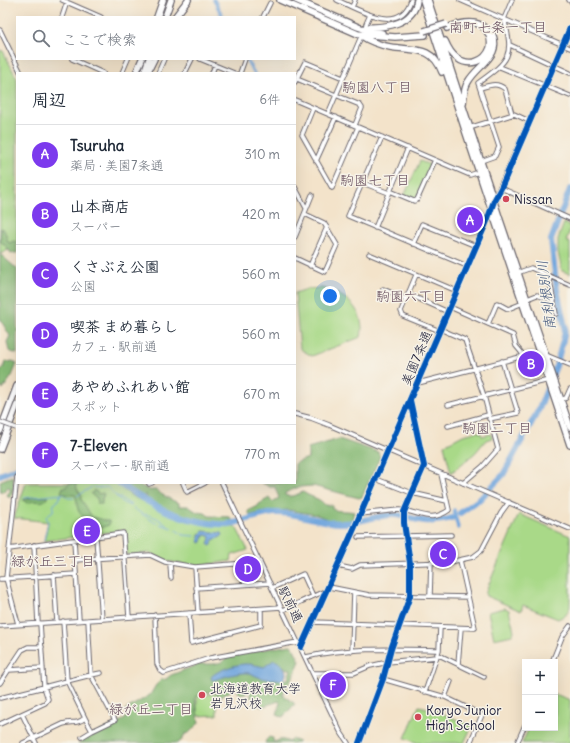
<!DOCTYPE html>
<html lang="ja">
<meta charset="utf-8">
<style>
:root{--surface:#fff;--page:#f6f6f7;--text:#1f2937;--muted:#747a83;--line:#e0e1e3;--accent:#7c3aed}
body{margin:0;font-family:Delius,"Klee One",sans-serif;background:var(--page);color:var(--text)}
.controls{position:absolute;right:12px;bottom:12px;display:grid;overflow:hidden;border-radius:0px;box-shadow:0 4px 16px #0002}
.controls button{width:36px;height:36px;display:grid;place-items:center;padding:0;border:0;border-bottom:1px solid var(--line);background:var(--surface);color:var(--text);font:20px sans-serif}
.you{position:absolute;left:330px;top:296px;width:14px;height:14px;margin:-10px;border:3px solid #fff;border-radius:50%;background:#1a73e8;box-shadow:0 0 0 6px #1a73e833}
.badge{display:grid;place-items:center;width:26px;height:26px;border-radius:50%;background:var(--accent);color:#fff;font-size:13px;font-weight:700}
.pin{position:absolute;translate:-50% -50%;border:2px solid #fff;box-shadow:0 1px 4px #0006}
.list{margin:0;padding:0;list-style:none}
h2{display:flex;justify-content:space-between;align-items:center;height:52px;margin:0;padding:0 16px;font-size:17px}
h2 small{font-size:13px;font-weight:400;color:var(--muted)}
.list li{display:grid;grid-template-columns:26px 1fr auto;gap:12px;align-items:center;box-sizing:border-box;height:60px;padding:0 16px;border-top:1px solid var(--line)}
.list b{display:block;font-size:15px;white-space:nowrap}
.list p{margin:0;font-size:13px;white-space:nowrap;color:var(--muted)}
.list em{font-size:13px;font-style:normal;color:var(--muted)}
.icon{flex:none;width:22px;height:22px;fill:none;stroke:currentColor;stroke-width:2;stroke-linecap:round;stroke-linejoin:round}
.map{position:relative;flex:none;width:570px;height:743px;overflow:hidden}
.search{position:absolute;background:var(--surface);box-shadow:0 4px 16px #0002;left:16px;top:16px;width:280px;height:44px;display:flex;align-items:center;gap:10px;box-sizing:border-box;padding:0 14px;border-radius:0px;color:var(--muted);font-size:15px}
.panel{position:absolute;background:var(--surface);box-shadow:0 4px 16px #0002;left:16px;top:72px;width:280px;height:412px;border-radius:0px}
.map>svg:first-child{display:block}
.green{fill:#a9d988;stroke:#667e62}
.forest{fill:#86b974;stroke:#546e58;fill-rule:evenodd}
.water{fill:#70a5dd;stroke:#49648c}
.lines{fill:none;stroke-linecap:round;stroke-linejoin:round}
.stream{stroke:#70a5dd;stroke-width:1}
.canal{stroke:#70a5dd;stroke-width:3.5}
.river{stroke:#70a5dd;stroke-width:6}
.minor-casing{stroke:#6b666d;stroke-width:5.5}
.highway-casing{stroke:#6b666d;stroke-width:8}
.minor{stroke:#fff;stroke-width:3.5}
.highway{stroke:#fff;stroke-width:5.5}
.minor-bridge-casing{stroke:#6b666d;stroke-width:5.5;stroke-linecap:butt}
.highway-bridge-casing{stroke:#6b666d;stroke-width:8;stroke-linecap:butt}
.minor-bridge{stroke:#fff;stroke-width:3.5}
.highway-bridge{stroke:#fff;stroke-width:5.5}
.cycleway-casing{stroke:#f7f3e8;stroke-width:8}
.cycleway{stroke:#0057b8;stroke-width:6}
.poi-dot{fill:#d1495b;stroke:#f7f3e8;stroke-width:1.5}
.labels{text-anchor:middle;stroke-width:3;stroke-linejoin:round;paint-order:stroke}
.poi-label{font-size:13px;fill:#22223b;stroke:#f7f3e8;text-anchor:start}
.street-label{font-size:13px;fill:#22223b;stroke:#f7f3e8}
.neighbourhood-label{font-size:14px;fill:#69505f;stroke:#f7f3e8}
.water-label{font-size:14px;font-style:italic;fill:#41567c;stroke:#f7f3e8}
</style>
<div class="map">
<svg width="570" height="743" viewBox="0 0 570 743">
<rect width="100%" height="100%" fill="#f7f3e8"/>
<filter id="ink" filterUnits="userSpaceOnUse"><feTurbulence type="fractalNoise" baseFrequency=".025" numOctaves="2"/><feDisplacementMap in="SourceGraphic" scale="8" xChannelSelector="R" yChannelSelector="G"/><feConvolveMatrix kernelMatrix="1 2 1 2 8 2 1 2 1" color-interpolation-filters="sRGB"/></filter>
<filter id="wash" filterUnits="userSpaceOnUse"><feTurbulence type="fractalNoise" baseFrequency=".012" numOctaves="4" result="noise"/><feDisplacementMap in="SourceGraphic" scale="16" xChannelSelector="R" yChannelSelector="G"/><feGaussianBlur stdDeviation="0.9" result="paint"/><feColorMatrix in="noise" values="0 0 0 0 0 0 0 0 0 0 0 0 0 0 0 0 0 1.4 0 .05"/><feComposite in="paint" operator="in"/></filter>
<g filter="url(#wash)">
<rect width="100%" height="100%" fill="#f3e3ca"/>
<!-- green -->
<path class="green" d="M0 50 3 51 17 79V246L0 254Z
M420 161 430 165 417 198 414 200 404 196Z
M564 223 570 226V230L566 241 570 243V274L562 271 558 252V239Z
M321 288C344 292 367 311 361 337L312 356 300 349 295 293 307 289Z
M475 432H480L482 436 491 434 492 438 486 440 475 453 451 473 444 445 463 435Z
M26 483H114L132 496 166 513 192 522 230 527H236L248 550 232 555 231 561 195 566 166 561 150 553 127 555 125 530 44 541 48 522 14 518Z
M519 514 570 536V607L566 615 558 619 523 605 521 611 486 596 485 593Z
M452 548 455 558 433 560 432 549Z
M505 608 509 610 514 631 512 635 494 639 488 612Z
M217 694V715L197 716V695Z
M555 694 570 700V743H522L529 728H555Z
M419 706 432 709 472 726 464 743H418L405 738Z"/>
<!-- forest -->
<path class="forest" d="M1 228C7 231 6 237 8 242L10 243 13 241 17 242V253H11L6 246 0 241Z
M0 254 17 269V354L9 351 7 342 10 336 0 319Z
M13 361 17 364 12 376 3 389 0 387V371L3 368 6 362Z
M339 439 378 452 380 457 362 497 359 498 313 486 299 487 285 493V495C291 498 297 494 303 492 311 498 319 497 325 505H332V509C339 512 345 510 354 512L352 521H332L317 515 288 510 265 512 250 515 248 511 258 506 259 504 269 498 272 502 279 498 275 487H270L262 483H295V463L308 458V448Z
M12 476C15 482 14 493 9 498L7 495 10 491V488L8 487 4 491 1 492 0 481Z
M70 483H76L77 489 82 496 81 499 92 517 101 519 105 521H109V525L97 529H93L92 524 84 521C84 516 82 516 79 512 76 507 78 500 75 495H67L61 492 63 487H65Z
M121 483H139L141 486 146 488 149 490H156C160 494 173 501 179 503V506H188L197 512 205 513 209 516 230 517 231 519 230 523C196 527 176 519 147 503L146 494C137 503 126 493 121 483Z
M94 490 99 494 103 493 104 494 102 499V504H98L97 498 93 496 91 494Z
M35 497H48C43 504 39 501 33 501 31 502 29 503 27 503L23 500Z
M291 645 294 649 300 661 293 677 283 693V695L295 704 283 717 279 716 277 714 280 704 279 701 261 707 251 698 250 691 245 694 239 693 236 688 220 697 215 692 201 693 195 698 199 723 189 733 185 734 182 740 178 743H78L125 719 127 715 125 710 150 695 156 685 161 680 166 679 171 675 200 664H213L222 662 230 655ZM280 664 287 669H291L288 679 286 680 283 678 243 672Z
M269 737 273 738V741L275 742C280 739 283 739 289 742L291 739 298 741V743H265L266 740Z"/>
<!-- water -->
<path class="water" d="M203 531 222 533 223 535 221 537 213 540 212 545 210 546 208 544 210 538 209 536 204 535 202 542 200 543 199 541V535Z
M274 660C283 663 291 673 282 681 275 678 274 679 267 679 261 679 255 675 249 673 238 672 224 677 214 680H212L211 677C217 670 239 663 248 664 253 664 259 666 264 667Z"/>
<g class="lines">
<!-- stream -->
<path class="stream" d="M94 487 99 488 107 487 111 490
M112 492 123 503 131 506
M77 496 92 487
M117 496 131 505
M24 498 63 494 68 498H74
M133 508 154 522 172 528
M145 514 157 518 168 526
M175 529 183 535 195 536
M44 540 48 522 46 516 53 511 54 504 57 502 61 494"/>
<!-- canal -->
<path class="canal" d="M214 0 223 17
M246 59 254 73
M454 510 458 528"/>
<!-- river -->
<path class="river" d="M0 475 17 468
M118 483C142 499 166 514 194 520 206 523 222 526 234 523 248 520 261 514 275 513 298 512 319 523 341 523 358 524 373 516 389 515 396 514 403 516 410 518 425 522 437 523 452 518
M460 513 480 499 503 475 539 409 556 366 564 336 565 327 557 290 551 240 570 189"/>
</g>
</g>
<g filter="url(#ink)">
<g class="lines">
<!-- minor casing -->
<g class="minor-casing">
<path id="minor" d="M62 0 101 17
M337 0C357 9 400 36 411 0
M460 0 570 48
M569 0 570 1
M352 7 355 0
M62 17 67 2
M263 17 270 3
M366 24 370 15
M0 30 21 73
M510 45 570 73
M72 59 103 73
M200 59 234 73
M500 67 570 96
M122 73 128 59
M158 73 164 59
M185 73 192 59
M212 73 215 65
M240 73 245 59
M297 79 360 105 362 108 355 125
M295 82 305 62 343 78
M480 88C490 85 497 82 505 89L512 114
M295 100 470 175 479 172
M313 108 302 135 332 188
M328 114 360 39
M469 128 514 114 529 121
M382 137 348 216 467 266
M316 161 336 117
M481 161 495 156 499 147 478 83C508 61 515 57 504 19L512 0
M363 183 389 193
M295 187 306 208
M332 188 358 127
M501 188 570 219
M390 191 414 201 417 200 435 160
M493 202 570 28
M375 228 408 148
M295 237 312 195
M413 244 422 224 476 246
M369 254 457 291
M295 258 325 272 337 245 324 223 305 214
M310 266 327 227
M517 273 531 268 570 285
M416 275 401 311 403 316 440 331
M549 276 556 314
M383 289 406 299
M408 294 448 312
M450 307 513 335 516 346 521 352 523 356
M488 324 497 303 508 309 523 303 527 299 537 295 554 301
M440 329 465 340 484 396 498 449 483 466 463 483
M418 383 536 353 546 355 570 365
M556 401 566 398 570 389
M448 405 549 380
M295 414 311 418 329 425 570 529
M489 419 518 413 502 361
M448 426 488 415
M17 477 6 578 18 624
M376 479 412 493 447 501
M183 483 187 492 205 483
M222 483 340 731 348 743
M149 484 152 483
M360 514 399 510C419 511 430 524 449 510L441 474
M96 537 102 619
M358 537 451 535
M74 540 79 620
M34 545 38 623
M9 549 123 533 129 617
M75 560 150 555 165 562 195 567 260 562
M170 563 171 578
M338 566 352 569 360 565 450 562 473 557 481 551 501 513 509 502
M195 567 198 612
M54 575 57 622
M0 579 76 574
M329 587 369 595 468 597
M196 588 270 583
M272 588 303 574 313 596
M430 596 431 562
M283 610 327 590
M189 613 191 643 261 625V609
M155 615 157 664 160 670 164 673 210 658 298 642
M88 620 91 675 101 673
M313 622 475 628 460 560
M40 623 44 687 67 681 63 621
M0 626 281 607
M301 647 354 529 492 210
M352 651 354 592
M437 654 484 677
M306 657C349 647 394 649 439 650
M552 662 562 637 570 626
M458 664 461 628
M9 670 43 668
M313 673H354L370 666 388 662 436 657
M383 679 445 697 482 715 470 743
M0 683 22 650 28 647H42
M425 692 439 650 440 627
M445 697 451 681
M0 698 44 687 48 699 45 703 0 724
M22 714 36 743
M85 718 67 681 91 675 115 720 92 731
M23 743 63 724C73 721 76 725 85 718L92 731 82 737
M359 743 383 679 391 649 410 596V563L404 523V512L424 466 410 401
M517 743 525 725"/>
</g>
<!-- highway casing -->
<g class="highway-casing">
<path id="highway" d="M280 0 358 34 395 37 425 35
M296 0 358 27 373 32 382 33
M423 0 465 130 570 445
M428 0 500 220 570 427
M157 17 163 0
M165 17 171 0
M175 17 188 0
M366 27C386 28 414 24 417 0
M360 35C369 41 379 45 390 47 413 51 432 45 442 72
M445 41C448 48 451 54 457 58 469 67 485 62 490 48 491 43 491 38 488 33 480 17 460 23 447 28
M136 73 142 59
M144 73 149 59
M147 73 154 59
M463 104C464 96 464 88 468 82 478 64 504 56 491 31
M0 431 17 386
M0 449 17 405"/>
</g>
<!-- minor -->
<use href="#minor" class="minor"/>
<!-- highway -->
<use href="#highway" class="highway"/>
<!-- minor-bridge casing -->
<g class="minor-bridge-casing">
<path id="minor-bridge" d="M0 422 16 428"/>
</g>
<!-- highway-bridge casing -->
<g class="highway-bridge-casing">
<path id="highway-bridge" d="M424 31 446 24"/>
</g>
<!-- minor-bridge -->
<use href="#minor-bridge" class="minor-bridge"/>
<!-- highway-bridge -->
<use href="#highway-bridge" class="highway-bridge"/>
<!-- cycleway casing -->
<g class="cycleway-casing">
<path id="cycleway" d="M301 647 354 529 487 221 494 201 501 188 570 28
M359 743 383 679 391 649 410 596V563L404 523V512L424 466 410 400"/>
</g>
<!-- cycleway -->
<use href="#cycleway" class="cycleway"/>
</g>
</g>
<!-- markers -->
<g class="poi-dot">
<circle cx="506" cy="199" r="4"/>
<circle cx="202" cy="695" r="4"/>
<circle cx="418" cy="717" r="4"/>
</g>
<g class="labels">
<!-- poi labels -->
<g class="poi-label">
<text x="514" y="204">Nissan</text>
<text x="210" y="693">北海道教育大学<tspan x="210" dy="15">岩見沢校</tspan></text>
<text x="426" y="715">Koryo Junior<tspan x="426" dy="15">High School</tspan></text>
</g>
<!-- street labels -->
<g class="street-label">
<text transform="translate(416 358) rotate(-67)" y="5">美園7条通</text>
<text transform="translate(291 604) rotate(64)" y="5">駅前通</text>
</g>
<!-- neighbourhood labels -->
<g class="neighbourhood-label">
<text x="498" y="32">南町七条一丁目</text>
<text x="377" y="92">駒園八丁目</text>
<text x="375" y="185">駒園七丁目</text>
<text x="411" y="301">駒園六丁目</text>
<text x="497" y="433">駒園二丁目</text>
<text x="53" y="566">緑が丘三丁目</text>
<text x="151" y="714">緑が丘二丁目</text>
</g>
<!-- water labels -->
<g class="water-label">
<text transform="translate(546 295) rotate(-97)" y="5">南利根別川</text>
</g>
</g>
</svg>
<div class="controls">
<button>+</button>
<button>−</button>
</div>
<div class="you"></div>
<div class="pin badge" style="left:470px;top:220px">A</div>
<div class="pin badge" style="left:531px;top:364px">B</div>
<div class="pin badge" style="left:443px;top:554px">C</div>
<div class="pin badge" style="left:248px;top:569px">D</div>
<div class="pin badge" style="left:87px;top:531px">E</div>
<div class="pin badge" style="left:333px;top:685px">F</div>
<div class="search"><svg class="icon" aria-label="search" viewBox="0 0 24 24"><circle cx="10" cy="10" r="6"/><path d="M15 15l6 6"/></svg>ここで検索</div>
<section class="panel">
<h2>周辺<small>6件</small></h2>
<ul class="list">
<li><span class="badge">A</span><div><b>Tsuruha</b><p>薬局 · 美園7条通</p></div><em>310 m</em></li>
<li><span class="badge">B</span><div><b>山本商店</b><p>スーパー</p></div><em>420 m</em></li>
<li><span class="badge">C</span><div><b>くさぶえ公園</b><p>公園</p></div><em>560 m</em></li>
<li><span class="badge">D</span><div><b>喫茶 まめ暮らし</b><p>カフェ · 駅前通</p></div><em>560 m</em></li>
<li><span class="badge">E</span><div><b>あやめふれあい館</b><p>スポット</p></div><em>670 m</em></li>
<li><span class="badge">F</span><div><b>7-Eleven</b><p>スーパー · 駅前通</p></div><em>770 m</em></li>
</ul>
</section>
</div>
